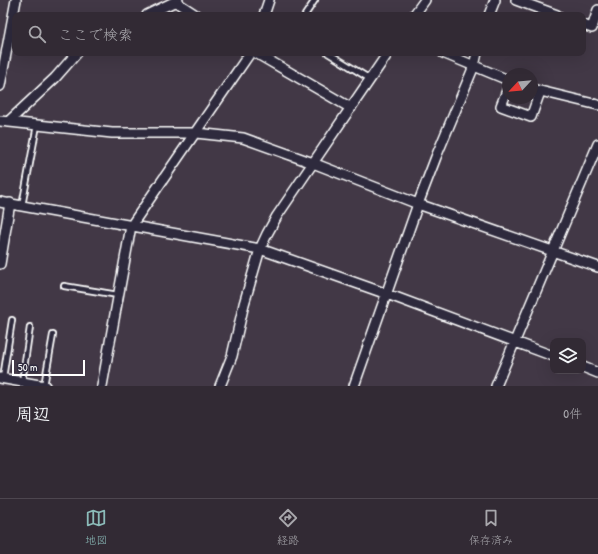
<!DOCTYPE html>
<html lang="ja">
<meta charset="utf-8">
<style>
:root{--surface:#322a34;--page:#3a323c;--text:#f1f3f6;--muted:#a8a7ac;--line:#4d464f;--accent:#8bbbb9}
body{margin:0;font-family:"Patrick Hand","Klee One",sans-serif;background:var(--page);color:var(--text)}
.controls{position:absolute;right:12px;bottom:12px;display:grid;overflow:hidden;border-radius:8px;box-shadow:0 4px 16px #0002}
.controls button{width:36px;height:36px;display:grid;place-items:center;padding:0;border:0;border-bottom:1px solid var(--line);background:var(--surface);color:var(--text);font:20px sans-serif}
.compass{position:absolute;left:502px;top:68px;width:36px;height:36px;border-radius:50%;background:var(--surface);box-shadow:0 4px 16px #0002;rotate:244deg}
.scale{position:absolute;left:12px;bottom:10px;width:73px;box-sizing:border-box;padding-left:4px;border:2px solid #fff;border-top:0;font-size:11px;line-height:14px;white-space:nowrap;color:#fff;-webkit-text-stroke:3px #2f2a3d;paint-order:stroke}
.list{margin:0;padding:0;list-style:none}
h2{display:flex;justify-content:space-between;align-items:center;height:52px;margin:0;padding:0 16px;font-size:17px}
h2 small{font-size:13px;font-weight:400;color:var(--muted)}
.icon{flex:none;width:22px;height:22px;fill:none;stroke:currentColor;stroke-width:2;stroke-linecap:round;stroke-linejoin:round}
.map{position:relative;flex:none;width:598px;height:386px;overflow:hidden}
.search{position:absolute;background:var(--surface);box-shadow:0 4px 16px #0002;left:12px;right:12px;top:12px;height:44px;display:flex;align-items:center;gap:10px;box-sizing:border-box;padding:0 14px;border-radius:8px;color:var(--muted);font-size:15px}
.sheet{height:112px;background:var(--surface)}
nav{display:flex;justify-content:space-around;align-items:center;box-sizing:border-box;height:56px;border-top:1px solid var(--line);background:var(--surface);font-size:11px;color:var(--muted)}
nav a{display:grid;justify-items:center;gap:2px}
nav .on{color:var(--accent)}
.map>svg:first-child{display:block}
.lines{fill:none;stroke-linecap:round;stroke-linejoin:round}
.lane-casing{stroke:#fff;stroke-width:8}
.street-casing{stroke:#fff;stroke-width:12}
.lane{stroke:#2f2a3d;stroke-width:4.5}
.street{stroke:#2f2a3d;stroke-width:9}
</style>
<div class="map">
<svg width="598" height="386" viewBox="0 0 598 386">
<rect width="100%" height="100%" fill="#423846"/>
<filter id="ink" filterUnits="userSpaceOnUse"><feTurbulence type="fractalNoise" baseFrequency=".025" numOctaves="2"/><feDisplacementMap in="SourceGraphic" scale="8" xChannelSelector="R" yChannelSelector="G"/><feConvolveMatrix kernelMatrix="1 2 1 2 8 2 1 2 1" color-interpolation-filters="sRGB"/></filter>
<g filter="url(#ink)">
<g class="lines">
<!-- lane casing -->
<g class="lane-casing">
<path id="lane" d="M305 15 315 0
M328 53 370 79
M22 206 37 125
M64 286 118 295
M3 378 12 320
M22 382 30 327
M44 386 53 335"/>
</g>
<!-- street casing -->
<g class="street-casing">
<path id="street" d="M516 0 557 15
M176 2 196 15
M147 15 178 0
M264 15 269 0
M414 15 425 0
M489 15 495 0
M583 25 592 28 598 10
M256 53 351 108
M443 53 508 80
M0 86 16 0
M508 88 501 106 531 117 540 92
M532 89 598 105
M0 121 112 133H196L243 138 313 163 418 204 598 267
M8 122 55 78 77 53
M0 202 260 249 387 294 553 356
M0 264 10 203
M583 367 598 373
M0 378 45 386
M102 386 131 226 250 53
M220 386 232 356 244 304 260 249 267 234 277 216 313 163 388 53
M354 386 418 204 436 157 474 66 477 53
M496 386 598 144"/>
</g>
<!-- lane -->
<use href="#lane" class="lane"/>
<!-- street -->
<use href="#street" class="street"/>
</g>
</g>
</svg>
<div class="controls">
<button><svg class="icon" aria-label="layers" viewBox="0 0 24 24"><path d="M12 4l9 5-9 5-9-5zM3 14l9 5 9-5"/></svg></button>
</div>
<svg class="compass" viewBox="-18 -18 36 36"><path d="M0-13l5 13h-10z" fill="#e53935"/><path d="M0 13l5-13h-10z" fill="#a8a7ac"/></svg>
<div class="scale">50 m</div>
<div class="search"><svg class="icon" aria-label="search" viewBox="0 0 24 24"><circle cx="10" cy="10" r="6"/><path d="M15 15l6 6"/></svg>ここで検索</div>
</div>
<section class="sheet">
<h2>周辺<small>0件</small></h2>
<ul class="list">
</ul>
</section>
<nav>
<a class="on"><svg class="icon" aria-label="map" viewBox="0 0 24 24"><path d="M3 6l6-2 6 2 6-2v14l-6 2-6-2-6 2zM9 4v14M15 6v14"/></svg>地図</a>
<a><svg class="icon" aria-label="directions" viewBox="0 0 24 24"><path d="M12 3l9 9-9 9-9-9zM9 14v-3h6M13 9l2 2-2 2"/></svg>経路</a>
<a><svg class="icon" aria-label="saved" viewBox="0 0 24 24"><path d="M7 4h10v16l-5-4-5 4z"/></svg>保存済み</a>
</nav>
